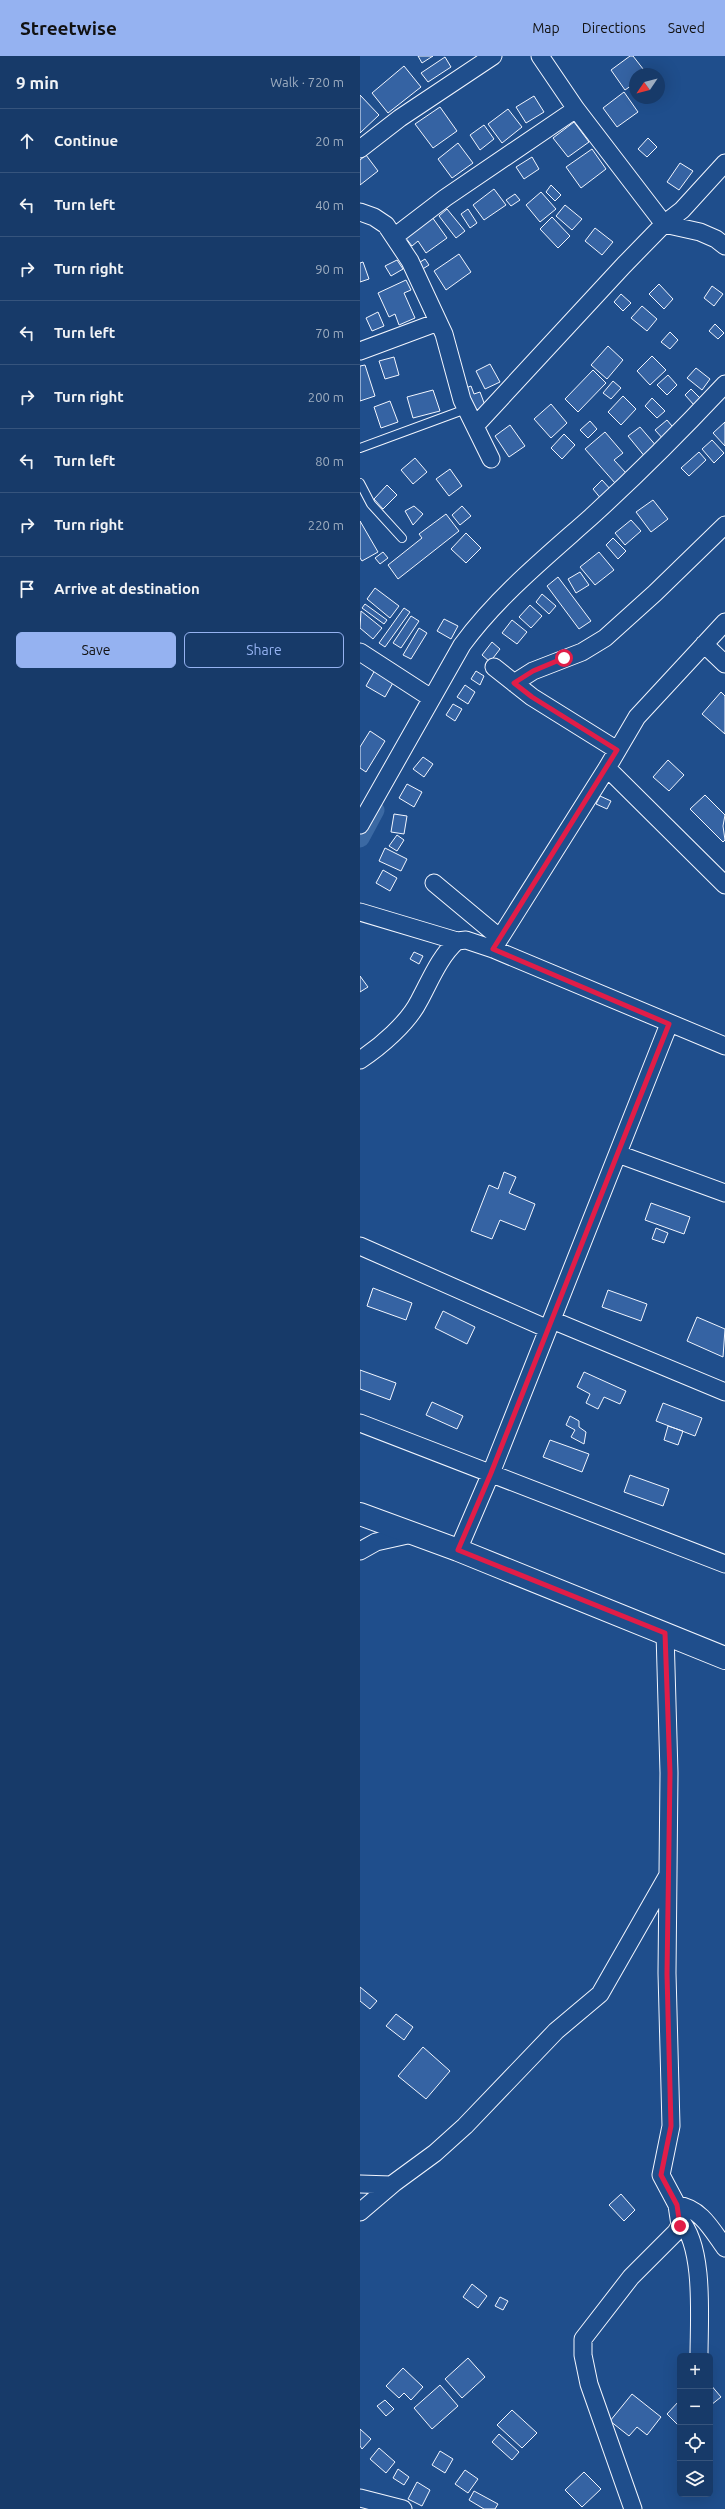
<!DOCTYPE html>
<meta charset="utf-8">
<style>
:root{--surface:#173a69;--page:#20416f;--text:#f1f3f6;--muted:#9eadc0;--line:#36547d;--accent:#95b2f1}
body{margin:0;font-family:Ubuntu,sans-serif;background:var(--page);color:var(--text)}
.controls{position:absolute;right:12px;bottom:12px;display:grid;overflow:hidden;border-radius:6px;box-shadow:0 4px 16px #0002}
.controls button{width:36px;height:36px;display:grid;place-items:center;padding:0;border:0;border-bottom:1px solid var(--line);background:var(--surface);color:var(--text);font:20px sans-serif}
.compass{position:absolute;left:269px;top:12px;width:36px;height:36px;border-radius:50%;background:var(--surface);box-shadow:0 4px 16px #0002;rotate:235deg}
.stop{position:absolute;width:12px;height:12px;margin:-9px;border:3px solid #e11d48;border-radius:50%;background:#fff}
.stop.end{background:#e11d48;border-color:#fff;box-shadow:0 1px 4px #0008}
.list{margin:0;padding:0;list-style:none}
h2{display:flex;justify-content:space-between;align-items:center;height:52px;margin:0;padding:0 16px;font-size:17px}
h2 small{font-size:13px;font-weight:400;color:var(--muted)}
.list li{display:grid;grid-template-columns:26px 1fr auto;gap:12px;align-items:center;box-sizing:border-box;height:64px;padding:0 16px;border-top:1px solid var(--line)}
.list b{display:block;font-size:15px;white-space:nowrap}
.list em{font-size:13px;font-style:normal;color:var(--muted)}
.actions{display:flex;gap:8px;padding:12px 16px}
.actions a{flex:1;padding:9px 0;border:1px solid var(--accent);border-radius:6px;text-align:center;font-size:14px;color:var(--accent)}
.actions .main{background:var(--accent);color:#111}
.icon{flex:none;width:22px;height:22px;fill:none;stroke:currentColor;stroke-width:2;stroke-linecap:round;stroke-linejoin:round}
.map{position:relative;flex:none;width:365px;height:2453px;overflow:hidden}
header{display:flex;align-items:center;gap:24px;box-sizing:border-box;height:56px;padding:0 20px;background:var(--accent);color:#111}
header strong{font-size:19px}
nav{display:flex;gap:22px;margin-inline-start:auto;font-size:14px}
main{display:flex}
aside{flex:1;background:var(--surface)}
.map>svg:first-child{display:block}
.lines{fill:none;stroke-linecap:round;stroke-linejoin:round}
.canal{stroke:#3b69a3;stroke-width:19}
.building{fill:#3563a3;stroke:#f2f6ff}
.lane-casing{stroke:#f2f6ff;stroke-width:10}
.street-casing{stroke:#f2f6ff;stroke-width:19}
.secondary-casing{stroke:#f2f6ff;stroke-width:24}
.lane{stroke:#1f4e8c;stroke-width:8}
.street{stroke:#1f4e8c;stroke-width:17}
.secondary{stroke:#1f4e8c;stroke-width:22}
.route{stroke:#e11d48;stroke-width:5}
</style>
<header>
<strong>Streetwise</strong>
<nav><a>Map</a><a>Directions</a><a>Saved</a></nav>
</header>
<main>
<aside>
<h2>9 min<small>Walk · 720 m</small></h2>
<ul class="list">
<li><svg class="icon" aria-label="ahead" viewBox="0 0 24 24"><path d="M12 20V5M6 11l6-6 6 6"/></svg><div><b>Continue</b></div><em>20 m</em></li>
<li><svg class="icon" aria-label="left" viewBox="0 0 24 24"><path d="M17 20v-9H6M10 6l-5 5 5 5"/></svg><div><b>Turn left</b></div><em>40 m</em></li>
<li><svg class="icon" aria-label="right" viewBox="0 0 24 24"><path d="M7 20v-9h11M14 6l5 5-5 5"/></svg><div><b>Turn right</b></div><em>90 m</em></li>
<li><svg class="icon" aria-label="left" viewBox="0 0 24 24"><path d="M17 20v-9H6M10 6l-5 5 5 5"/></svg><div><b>Turn left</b></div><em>70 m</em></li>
<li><svg class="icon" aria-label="right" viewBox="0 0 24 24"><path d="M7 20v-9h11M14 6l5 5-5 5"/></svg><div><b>Turn right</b></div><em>200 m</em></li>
<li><svg class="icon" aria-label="left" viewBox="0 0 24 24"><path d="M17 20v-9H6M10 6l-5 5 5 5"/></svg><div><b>Turn left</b></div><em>80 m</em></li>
<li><svg class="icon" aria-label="right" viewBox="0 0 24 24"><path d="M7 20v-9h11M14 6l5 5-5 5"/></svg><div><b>Turn right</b></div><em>220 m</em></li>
<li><svg class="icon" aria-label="arrive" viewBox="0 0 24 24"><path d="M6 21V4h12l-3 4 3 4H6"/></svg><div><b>Arrive at destination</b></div></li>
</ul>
<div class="actions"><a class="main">Save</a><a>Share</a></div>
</aside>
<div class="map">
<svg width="365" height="2453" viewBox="0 0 365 2453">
<rect width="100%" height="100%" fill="#1f4e8c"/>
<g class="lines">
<!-- canal -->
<path class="canal" d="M0 782 15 754"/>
</g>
<!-- building -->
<path class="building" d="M58 0H73L62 7Z
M270 0H273L287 18H275V27L265 34 251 14Z
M85 1 91 11 68 26 61 17Z
M44 10 61 31 28 57 12 37Z
M264 36 278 56 257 71 243 52Z
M0 39 19 59 0 77Z
M174 40 184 56 166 67 156 51Z
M80 51 97 75 73 92 55 68Z
M148 53 162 71 142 87 128 68Z
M214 66 229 86 208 101 193 82Z
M124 69 134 83 120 94 110 79Z
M288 82 297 91 287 101 278 93Z
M98 87 113 107 92 122 78 103Z
M232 93 246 113 221 132 206 111Z
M6 99 18 115 0 129V104Z
M172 101 179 113 164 123 156 111Z
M320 107 333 115 319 134 307 126Z
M191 129 201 139 195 145 186 136Z
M134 133 146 149 124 164 113 149Z
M181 136 196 153 180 166 166 149Z
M155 138 160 144 151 150 146 144Z
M205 149 222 163 212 174 196 160Z
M87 153 105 175 96 182 79 160Z
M108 153 117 167 110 172 101 158Z
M72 161 87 182 66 197 58 185 52 190 45 181Z
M192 161 210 180 198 192 180 173Z
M235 172 253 186 242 199 225 185Z
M99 198 111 216 86 234 74 215Z
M65 203 69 209 61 214 57 208Z
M37 204 43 213 31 220 25 210Z
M3 206 9 223 0 226V207Z
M46 224 51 234 44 237 55 262 39 269 35 258 29 261 18 237Z
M299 228 313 243 304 253 289 238Z
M352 230 363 238 354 250 344 242Z
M261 238 271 247 263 255 254 246Z
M282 250 297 263 287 275 271 262Z
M18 256 24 270 12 275 6 262Z
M355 268 364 277 358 283 349 275Z
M310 276 318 284 310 293 301 286Z
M248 290 263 304 247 323 231 309Z
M292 300 306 314 290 329 277 315Z
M34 301 39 319 25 323 19 305Z
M130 308 140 326 125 333 116 315Z
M5 309 15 340 0 345V310Z
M336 312 350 323 342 334 327 322Z
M233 314 246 327 218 356 205 343Z
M308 319 317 329 307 339 297 329Z
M253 325 261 332 251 343 243 337Z
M111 330 114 338 120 336 126 352 117 356 106 332Z
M331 333 341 343 334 349 325 339Z
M73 334 80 355 53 362 47 341Z
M263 340 276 353 261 369 248 356Z
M292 342 305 355 297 362 285 350Z
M30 345 38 366 21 372 14 351Z
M191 348 207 367 191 382 174 363Z
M307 364 317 376 305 385 295 374Z
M230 365 237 373 228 382 220 374Z
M365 366V390L353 377Z
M150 369 165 390 149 401 135 380Z
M280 371 298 392 286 402 268 380Z
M245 376 263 397 254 404 266 417 255 427 225 393Z
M204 378 215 389 202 403 191 392Z
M352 384 364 397 354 407 342 393Z
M339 396 346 404 329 420 321 412Z
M55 402 67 416 53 428 41 414Z
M90 413 102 430 89 440 76 423Z
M242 424 252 435 242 444 233 433Z
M27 429 37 439 23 453 14 443Z
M293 444 308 463 291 476 276 456Z
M54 450 63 458 53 469 45 455Z
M102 450 111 460 100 469 92 459Z
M86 458 99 475 38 523 28 509 62 482 59 478Z
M271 464 281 475 265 489 255 477Z
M0 465 18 496 2 505 0 502Z
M106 477 121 492 106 507 91 493Z
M253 482 266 495 258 503 246 489Z
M23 496 28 502 20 508 15 502Z
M239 496 254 514 235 529 220 511Z
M220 516 229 529 216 537 208 523Z
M198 521 231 565 219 573 187 530Z
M15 532 39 550 30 562 7 543Z
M182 538 196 550 189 558 176 546Z
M5 548 27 564 24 568 2 552Z
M170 549 182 560 171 572 159 561Z
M44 552 50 556 25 591 19 587Z
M1 555 22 572 13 583 0 572Z
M51 560 59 565 41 592 33 587Z
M84 563 98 570 91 583 77 575Z
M152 564 167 576 157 588 142 577Z
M59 572 67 577 51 603 43 599Z
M132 586 140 593 130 606 122 599Z
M15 614 34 625 25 641 6 630Z
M116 615 124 620 120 629 111 623Z
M105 629 115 636 108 648 97 641Z
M361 636 365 640V678L342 658Z
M93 648 102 653 95 665 86 659Z
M10 675 25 685 6 716 0 712V691Z
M63 701 73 708 64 721 53 713Z
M308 704 324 719 309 735 293 721Z
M47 728 62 736 54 751 39 742Z
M345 739 365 759 363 770 365 784 363 786 330 753Z
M240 740 251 745 247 753 236 748Z
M34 758 47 760 44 778 31 776Z
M37 779 44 784 37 795 29 790Z
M25 792 47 803 41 815 19 805Z
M23 814 37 822 30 835 16 827Z
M54 896 63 900 59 908 50 903Z
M0 920 8 931 0 936Z
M144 1116 156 1121 149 1137 175 1148 165 1174 140 1164 132 1183 111 1175 129 1129 138 1133Z
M291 1147 330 1161 324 1178 285 1164Z
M296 1172 308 1177 304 1187 292 1183Z
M13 1232 52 1247 46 1264 7 1250Z
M248 1234 287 1248 281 1265 242 1251Z
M83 1255 115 1271 107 1288 75 1272Z
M337 1261 365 1273 363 1301 327 1285Z
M0 1314 36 1327 30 1344 0 1333Z
M224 1316 266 1335 260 1348 244 1341 238 1353 226 1347 230 1338 217 1331Z
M72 1346 103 1360 97 1373 66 1359Z
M303 1347 342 1362 335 1380 296 1365Z
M210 1360 219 1365V1371L226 1376 224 1388 211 1381 215 1374 206 1369Z
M308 1370 323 1375 318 1389 304 1384Z
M190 1384 229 1398 222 1416 183 1401Z
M270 1419 309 1433 303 1450 264 1436Z
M0 1931 17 1945 10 1953 0 1945Z
M36 1958 53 1971 44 1984 26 1970Z
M63 1991 90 2015 66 2043 38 2020Z
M261 2138 275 2154 264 2165 249 2149Z
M112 2228 127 2240 118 2252 103 2241Z
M140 2241 148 2245 143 2254 135 2250Z
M108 2302 125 2321 102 2342 85 2323Z
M43 2312 63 2331 51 2344 44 2337 39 2342 26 2330Z
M350 2328 361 2341 351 2349 350 2348Z
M80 2329 98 2350 72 2373 54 2352Z
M272 2338 301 2361 287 2379 277 2371 269 2380 250 2365Z
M25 2344 34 2353 26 2360 17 2350Z
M319 2345H320V2371L307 2358Z
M152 2354 177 2377 162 2392 137 2369Z
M0 2373 11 2383 2 2393 0 2390Z
M139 2378 159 2396 152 2404 132 2386Z
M19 2392 35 2406 26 2417 10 2403Z
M80 2395 93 2403 85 2417 72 2409Z
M38 2413 49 2421 44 2429 33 2422Z
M105 2414 118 2423 108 2437 95 2428Z
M224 2416 241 2433 222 2451 205 2434Z
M57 2426 70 2434 62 2450 48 2443Z
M114 2435 138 2448 135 2453H124L109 2444Z"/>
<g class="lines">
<!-- lane casing -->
<g class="lane-casing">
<path id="lane" d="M0 392 106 353
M0 427 11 448 42 482"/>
</g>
<!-- street casing -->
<g class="street-casing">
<path id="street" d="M180 0 216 53 304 168 340 176 356 183 365 190
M0 93 40 62 133 0
M0 156 14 161 26 169 50 205 84 278 102 344 131 403
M34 181 85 142 216 53
M0 295 78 266
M115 370 264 209 304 168 322 154 365 107
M344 588 365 608
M0 596 71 642
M134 611 172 641 257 694
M154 627 173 615 222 596 245 582 295 537 365 469
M247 712 365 829
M0 769 102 589C138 540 186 501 231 461 278 418 322 374 365 328
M74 827 140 882
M0 856 97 885 106 884 133 893 365 990
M133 893 247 712 277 661 365 566
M0 1004C20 991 48 967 59 945 70 925 79 901 97 885
M258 1098 365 1137
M0 1190 188 1273
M192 1264 365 1336
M0 1367 365 1508
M98 1494 131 1417 309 968
M0 1495 16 1486 52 1478
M0 2128 31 2129
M317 2149C341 2152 352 2174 365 2192
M0 2156 34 2127 75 2097 105 2070 196 1975 240 1938 308 1819
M320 2164C345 2191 339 2264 339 2300
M0 2442 43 2453
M273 2453 229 2328 223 2299V2283L271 2221 316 2176 320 2169 317 2149 301 2119 311 2070 307 1917 309 1717 305 1577"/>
</g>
<!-- secondary casing -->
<g class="secondary-casing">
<path id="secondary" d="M0 1458 98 1494 365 1602"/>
</g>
<!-- lane -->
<use href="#lane" class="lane"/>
<!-- street -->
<use href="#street" class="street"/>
<!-- secondary -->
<use href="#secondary" class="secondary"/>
</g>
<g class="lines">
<!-- route -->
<path class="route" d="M204 602 173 615 154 627 172 641 257 694 133 893 309 968 131 1417 98 1494 305 1577 310 1717 307 1918 311 2070 301 2119 317 2149 320 2170"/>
</g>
</svg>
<div class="controls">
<button>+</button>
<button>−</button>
<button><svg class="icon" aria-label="locate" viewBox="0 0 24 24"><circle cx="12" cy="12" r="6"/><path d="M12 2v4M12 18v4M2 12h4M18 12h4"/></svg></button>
<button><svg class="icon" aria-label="layers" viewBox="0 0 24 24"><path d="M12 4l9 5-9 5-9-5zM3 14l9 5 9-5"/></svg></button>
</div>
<svg class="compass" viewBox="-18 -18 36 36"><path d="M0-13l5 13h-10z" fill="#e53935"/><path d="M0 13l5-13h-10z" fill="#9eadc0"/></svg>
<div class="stop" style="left:204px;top:602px"></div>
<div class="stop end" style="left:320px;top:2170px"></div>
</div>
</main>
